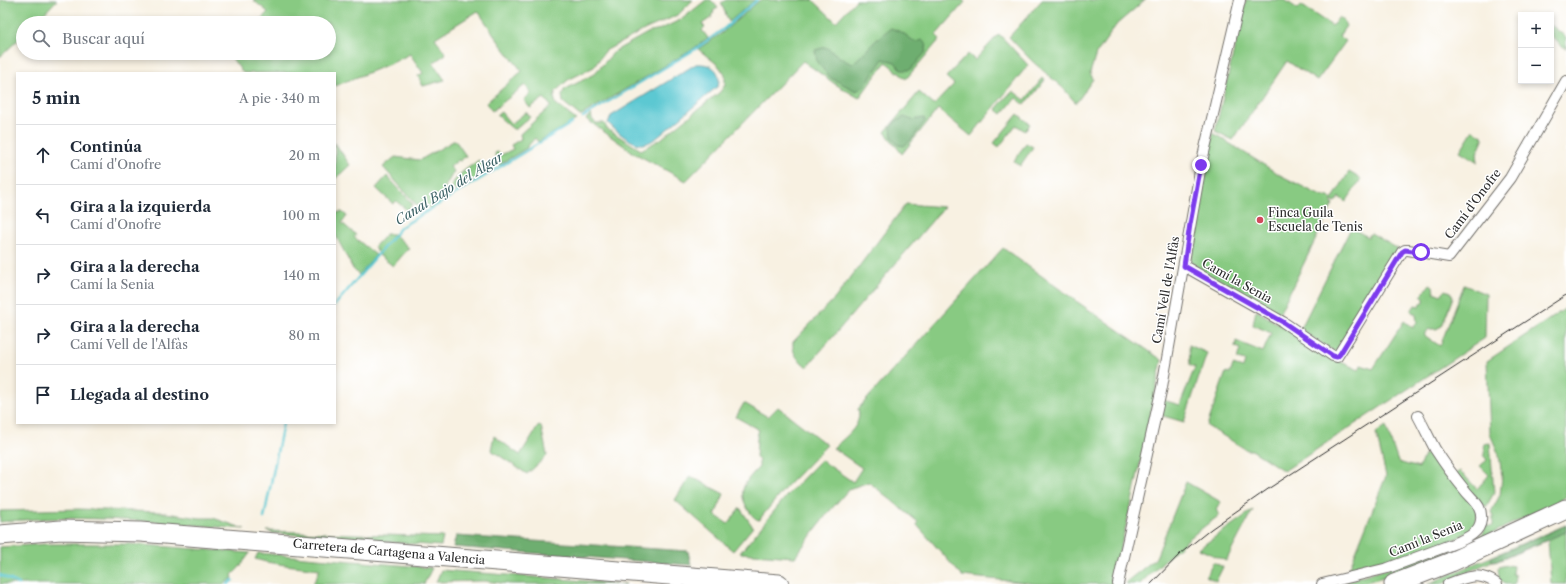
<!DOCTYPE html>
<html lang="es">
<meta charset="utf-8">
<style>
:root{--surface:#fff;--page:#f6f6f7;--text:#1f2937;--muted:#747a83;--line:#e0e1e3}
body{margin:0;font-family:"Libre Caslon Text",serif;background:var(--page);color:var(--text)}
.controls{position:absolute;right:12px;top:12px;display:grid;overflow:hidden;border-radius:0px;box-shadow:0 2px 6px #0003}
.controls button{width:36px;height:36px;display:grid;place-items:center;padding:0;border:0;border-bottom:1px solid var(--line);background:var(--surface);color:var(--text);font:20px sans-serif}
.stop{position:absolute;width:12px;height:12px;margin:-9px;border:3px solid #7c3aed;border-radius:50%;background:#fff}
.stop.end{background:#7c3aed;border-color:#fff;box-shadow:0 1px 4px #0008}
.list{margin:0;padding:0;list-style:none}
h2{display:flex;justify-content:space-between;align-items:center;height:52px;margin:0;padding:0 16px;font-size:17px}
h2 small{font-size:13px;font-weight:400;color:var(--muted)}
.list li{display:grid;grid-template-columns:26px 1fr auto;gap:12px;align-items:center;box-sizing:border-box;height:60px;padding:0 16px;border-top:1px solid var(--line)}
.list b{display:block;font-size:15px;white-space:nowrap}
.list p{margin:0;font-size:13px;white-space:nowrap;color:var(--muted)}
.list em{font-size:13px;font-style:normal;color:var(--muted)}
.icon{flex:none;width:22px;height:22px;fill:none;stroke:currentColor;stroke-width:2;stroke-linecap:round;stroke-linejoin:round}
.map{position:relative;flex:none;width:1566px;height:584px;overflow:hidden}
.search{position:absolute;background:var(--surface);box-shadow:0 2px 6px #0003;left:16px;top:16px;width:320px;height:44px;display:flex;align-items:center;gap:10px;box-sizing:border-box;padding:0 14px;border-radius:22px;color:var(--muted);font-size:15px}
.panel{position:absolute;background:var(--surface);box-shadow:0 2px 6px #0003;left:16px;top:72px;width:320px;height:352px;border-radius:0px}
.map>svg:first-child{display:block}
.green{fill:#88ca82;stroke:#5a7a56}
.forest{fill:#6eae70;stroke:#4c6c4e}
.water{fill:#5cc8d2;stroke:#447a7e}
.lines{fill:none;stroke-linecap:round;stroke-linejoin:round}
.stream{stroke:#5cc8d2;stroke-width:2.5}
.street-casing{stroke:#73706b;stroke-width:12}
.highway-casing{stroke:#73706b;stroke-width:21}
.street{stroke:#fff;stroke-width:10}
.highway{stroke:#fff;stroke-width:19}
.tram{stroke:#2b2b2b;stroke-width:1}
.route{stroke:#7c3aed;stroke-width:5}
.poi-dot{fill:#d1495b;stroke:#fff;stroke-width:1.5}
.labels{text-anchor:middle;stroke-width:3;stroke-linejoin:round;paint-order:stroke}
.street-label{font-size:12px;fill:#2b2b2b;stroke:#fff}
.poi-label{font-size:12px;fill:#2b2b2b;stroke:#fff;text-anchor:start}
.water-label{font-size:13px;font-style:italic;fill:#3c6265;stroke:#fff}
</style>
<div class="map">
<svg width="1566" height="584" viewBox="0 0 1566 584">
<rect width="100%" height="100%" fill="#fff"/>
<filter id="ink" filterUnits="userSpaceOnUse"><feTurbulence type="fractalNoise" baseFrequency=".025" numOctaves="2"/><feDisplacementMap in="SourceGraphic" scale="8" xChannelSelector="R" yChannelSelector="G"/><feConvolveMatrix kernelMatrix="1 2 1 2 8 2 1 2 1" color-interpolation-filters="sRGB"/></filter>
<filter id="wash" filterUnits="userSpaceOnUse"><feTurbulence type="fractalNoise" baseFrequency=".012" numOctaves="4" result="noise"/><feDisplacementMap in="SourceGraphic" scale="16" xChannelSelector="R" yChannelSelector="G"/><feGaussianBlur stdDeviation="0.9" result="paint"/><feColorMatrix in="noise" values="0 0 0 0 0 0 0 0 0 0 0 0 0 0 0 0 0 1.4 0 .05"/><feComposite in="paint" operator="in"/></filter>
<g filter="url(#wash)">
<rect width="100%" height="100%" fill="#f8f1e2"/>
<!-- green -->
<path class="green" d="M0 0H57L35 23H23V35L0 57Z
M253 0H693L679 14 667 20 646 29 605 51 594 67 568 80 556 91 554 97 556 104 576 120 538 142 535 138 527 147V148L499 165 495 155 496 152H498L501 155 513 149 511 145 521 139 520 134 551 106 544 98 530 108 524 100 531 93 525 85 492 111 486 103 522 71 501 45 478 11 435 38 446 54 433 63 445 80 423 86 418 76 423 73 410 54 392 63 335 86V73H243L228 53H329V23H257L268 12Z
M706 0H711L718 8 713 11 714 13 711 15 712 17 702 24 705 27 702 30 708 38 690 51 580 116 563 102 562 96 564 90 594 74 615 51 651 31 661 29 682 19Z
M726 0H755L729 22 721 3Z
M760 0H813L836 22 856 0H963L965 2 936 35 940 39 906 79 886 62 859 98 835 84 803 61 686 181 634 153 586 119 591 114 592 119 596 123H604L607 129 641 150 661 139 720 92 725 85V75L718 65 698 49 722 33Z
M1042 0H1145L1117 24 1096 54 1090 73 1093 79 1077 102H1075L1063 88 1032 61 1009 37Z
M1246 0H1285L1298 9 1301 5 1332 26 1339 17 1343 20 1346 26 1339 36 1346 41 1317 81 1287 61 1233 140 1215 131Z
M1551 25 1566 37V49L1551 37Z
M999 34 1028 65 971 136 938 109 902 154 885 132 919 92 934 105 954 84 946 77 968 54 975 60Z
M1043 78 1045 80 1025 105 1016 98 1002 114 996 109 1008 95H1009L1013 91 1025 100Z
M501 112 511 124 526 112 530 117 516 129H513L497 115Z
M1018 114 1030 124 1025 131 1016 125 999 147 994 143Z
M1473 130 1484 137 1477 153 1478 162 1460 151Z
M1213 133 1280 175 1321 196 1329 197 1332 200 1349 172 1361 179 1346 202 1339 197 1335 202 1332 201 1331 202 1333 204 1278 316 1190 266 1197 207Z
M455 140 466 156 460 161 458 160 450 167 454 171 445 187 450 196 430 209 427 205 420 209 383 167 395 157 420 160Z
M335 143 350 165 335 179Z
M1026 143 1033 147 1020 166 1014 161Z
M479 160 487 172 456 192 451 185 461 173Z
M387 176 413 204 407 210 396 201 393 204 376 188Z
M906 204 944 207 807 367C798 359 792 355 793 342L836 297Z
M342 212 347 216 342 223 356 235 354 237 376 255 359 275 353 269 335 234V213Z
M1351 228 1368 237 1371 233 1398 249 1338 354 1300 330Z
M386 234H394L409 248 393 266 380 256 374 247Z
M1003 248 1079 303 1162 360 1131 506 1111 584H1038L962 576 917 525 918 522 869 482 849 489 827 514 795 557 740 553 788 494 821 460 853 482 862 468 833 448C844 438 863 426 858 409Z
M1430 284 1433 286 1434 292 1441 295 1445 290 1450 292 1453 297 1442 326 1436 329H1429L1424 335 1440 346 1464 285 1486 294 1485 338 1284 471 1252 450H1247L1207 426 1226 372 1230 374 1233 365 1243 368 1245 361 1237 359 1240 349 1235 347 1236 341 1263 352 1271 333 1253 325 1256 310 1334 359 1359 370 1361 365 1373 369 1404 321 1413 328 1417 322 1416 315 1411 311 1415 305 1419 306 1421 303 1424 302V298L1421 296Z
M1566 308V497L1495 532 1426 562 1394 574 1359 584H1337L1460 544 1483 534 1485 526H1493V517L1491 512 1500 495 1502 477 1499 455 1490 434 1487 361Z
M1189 345 1207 353 1184 422 1160 415 1163 400 1180 405 1195 367 1190 365Z
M744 403 768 417 778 407 827 445 785 488 759 520C754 519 751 514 748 509 736 490 746 481 759 467V461L756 456C757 449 756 436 759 430L736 417Z
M539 425 541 426 547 455 546 457 527 474 491 450 494 436 520 455Z
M1386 426 1398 462 1419 468 1424 455 1434 450 1478 509 1476 523 1471 530 1458 538 1388 563 1347 574 1386 476 1376 433Z
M1490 443 1494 493 1486 507 1478 500 1455 474 1460 471 1477 489 1489 475 1480 466 1487 460 1483 455 1485 453 1484 444Z
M690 476 724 494 715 515 728 524 740 508 753 527 733 551 675 500Z
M1186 482 1221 502 1216 510 1220 515C1191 535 1165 559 1140 584H1127L1126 582 1155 559 1157 555Z
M79 509 159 512 200 518H213L245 529C163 523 82 513 0 522V511Z
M1253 510 1226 561 1199 549 1205 544Z
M1566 525V584H1551L1548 540 1500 560 1492 561 1441 584H1428Z
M267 531 443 537 441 546 272 533Z
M46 544H129L250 553 239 568 232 575 233 578 224 584H0V547Z
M258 553 410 566 432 568 424 584H313L320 569 285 565 266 562 255 559Z
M1213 562 1223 567 1216 581 1206 576Z
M1507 565 1513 566 1512 574 1515 575 1514 584H1505L1499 579 1498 567Z
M441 570 626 584H510L485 581 436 582Z"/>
<!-- forest -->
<path class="forest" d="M891 28 903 33 915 42 923 40 927 44 925 53 910 70H901L895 62 883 59 864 87 856 91 831 78 817 62 815 50 826 47C835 53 842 60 852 64 866 52 876 38 891 28Z
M904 117 912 120 924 118 925 121 912 139 904 146 898 145 892 137 891 127 896 121Z
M1566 525V532L1500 560 1492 561 1491 557Z
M456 536 688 551 691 565 453 547Z"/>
<!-- water -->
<path class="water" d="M696 64C711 63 722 70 718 86L658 137C653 140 647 145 640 144 630 143 615 130 608 123L611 116Z"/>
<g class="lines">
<!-- stream -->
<path class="stream" d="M583 117 694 50 725 28 757 0
M335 305 401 227 572 123
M264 518 283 423
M0 575 19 584
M228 584 233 580"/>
</g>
</g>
<g filter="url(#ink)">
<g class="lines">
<!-- street casing -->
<g class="street-casing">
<path id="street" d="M1184 266 1283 322 1333 356 1337 357 1402 252 1405 250H1408L1449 257 1510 178 1566 81
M1118 584 1162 387 1201 165 1240 0
M1322 584 1388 568 1458 542C1467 538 1480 532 1481 520 1483 505 1472 500 1464 489 1454 477 1444 463 1435 449 1429 438 1424 427 1418 416
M1448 584C1466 577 1479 571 1497 584"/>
</g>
<!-- highway casing -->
<g class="highway-casing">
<path id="highway" d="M0 535 61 530 140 532 779 584
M1394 584 1451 562 1566 509"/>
</g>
<!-- street -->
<use href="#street" class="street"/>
<!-- highway -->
<use href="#highway" class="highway"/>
<!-- tram -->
<path class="tram" d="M1151 584 1181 553 1211 529 1271 487 1566 295"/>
</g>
</g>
<g class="lines" filter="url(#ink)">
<!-- route -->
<path class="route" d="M1201 165 1190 224 1184 266 1283 322 1333 356 1337 357 1340 354 1402 252 1405 250 1421 252"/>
</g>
<!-- markers -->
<circle class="poi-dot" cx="1260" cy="220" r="4"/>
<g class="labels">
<!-- street labels -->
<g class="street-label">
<text transform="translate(1473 204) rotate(-53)" y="4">Camí d'Onofre</text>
<text transform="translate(1237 281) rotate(29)" y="4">Camí la Senia</text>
<text transform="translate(1166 290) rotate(-80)" y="4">Camí Vell de l'Alfàs</text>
<text transform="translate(1426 539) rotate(-22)" y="4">Camí la Senia</text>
<text transform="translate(389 552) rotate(5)" y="4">Carretera de Cartagena a Valencia</text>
</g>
<!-- poi labels -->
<g class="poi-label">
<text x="1268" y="217">Finca Guila<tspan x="1268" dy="14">Escuela de Tenis</tspan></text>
</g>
<!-- water labels -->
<g class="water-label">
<text transform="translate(449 188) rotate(-32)" y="5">Canal Bajo del Algar</text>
</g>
</g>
</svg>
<div class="controls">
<button>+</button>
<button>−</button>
</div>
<div class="stop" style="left:1421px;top:252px"></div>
<div class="stop end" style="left:1201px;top:165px"></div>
<div class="search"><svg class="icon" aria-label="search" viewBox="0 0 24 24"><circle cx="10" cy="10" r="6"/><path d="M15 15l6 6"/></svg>Buscar aquí</div>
<section class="panel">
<h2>5 min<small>A pie · 340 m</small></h2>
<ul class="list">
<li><svg class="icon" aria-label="ahead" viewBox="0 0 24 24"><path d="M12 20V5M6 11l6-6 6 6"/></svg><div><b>Continúa</b><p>Camí d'Onofre</p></div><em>20 m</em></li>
<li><svg class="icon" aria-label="left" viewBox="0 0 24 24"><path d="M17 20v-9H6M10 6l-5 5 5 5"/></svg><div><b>Gira a la izquierda</b><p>Camí d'Onofre</p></div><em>100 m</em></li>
<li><svg class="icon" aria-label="right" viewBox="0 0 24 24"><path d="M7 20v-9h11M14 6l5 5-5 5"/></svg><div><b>Gira a la derecha</b><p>Camí la Senia</p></div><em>140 m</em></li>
<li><svg class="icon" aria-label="right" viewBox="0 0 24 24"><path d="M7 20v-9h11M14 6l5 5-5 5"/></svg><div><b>Gira a la derecha</b><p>Camí Vell de l'Alfàs</p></div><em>80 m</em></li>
<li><svg class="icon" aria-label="arrive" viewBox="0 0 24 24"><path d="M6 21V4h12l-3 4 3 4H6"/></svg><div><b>Llegada al destino</b></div></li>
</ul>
</section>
</div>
